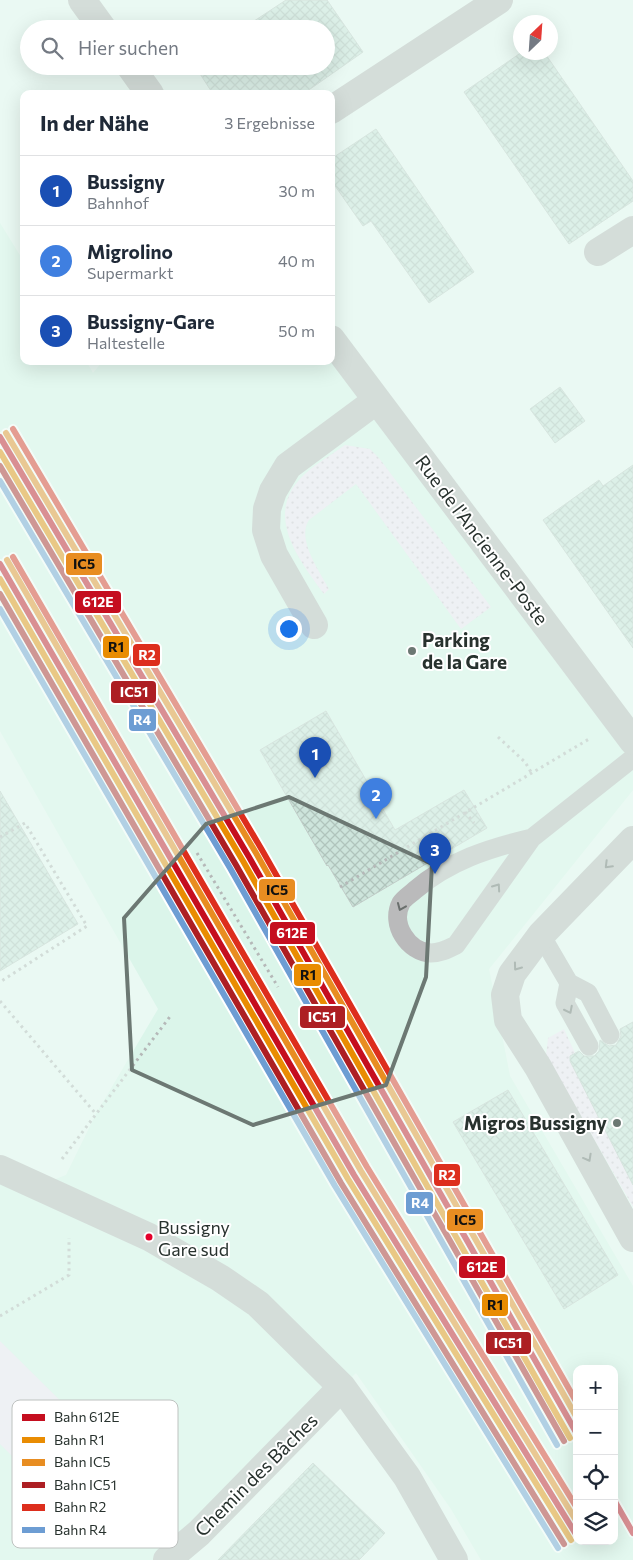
<!DOCTYPE html>
<html lang="de">
<meta charset="utf-8">
<style>
:root{--surface:#fff;--page:#f2f2f3;--text:#1f2937;--muted:#747a83;--line:#e0e1e3;--accent:#6c7873}
body{margin:0;font-family:Commissioner,sans-serif;background:var(--page);color:var(--text)}
.controls{position:absolute;right:15px;bottom:15px;display:grid;overflow:hidden;border-radius:10px;box-shadow:0 5px 20px #0002}
.controls button{width:45px;height:45px;display:grid;place-items:center;padding:0;border:0;border-bottom:1px solid var(--line);background:var(--surface);color:var(--text);font:25px sans-serif}
.compass{position:absolute;left:513px;top:15px;width:45px;height:45px;border-radius:50%;background:var(--surface);box-shadow:0 5px 20px #0002;rotate:25deg}
.you{position:absolute;left:288px;top:628px;width:18px;height:18px;margin:-12px;border:4px solid #fff;border-radius:50%;background:#1a73e8;box-shadow:0 0 0 8px #1a73e833}
.badge{display:grid;place-items:center;width:32px;height:32px;border-radius:50%;background:var(--accent);color:#fff;font-size:16px;font-weight:700}
.pin{position:absolute;translate:-50% -41px;filter:drop-shadow(0 1px 2px #0008)}
.pin::after{content:'';position:absolute;top:26px;width:18px;height:15px;background:inherit;clip-path:polygon(0 0,100% 0,50% 100%)}
.list{margin:0;padding:0;list-style:none}
h2{display:flex;justify-content:space-between;align-items:center;height:65px;margin:0;padding:0 20px;font-size:21px}
h2 small{font-size:16px;font-weight:400;color:var(--muted)}
.list li{display:grid;grid-template-columns:32px 1fr auto;gap:15px;align-items:center;box-sizing:border-box;height:70px;padding:0 20px;border-top:1px solid var(--line)}
.list b{display:block;font-size:19px;white-space:nowrap}
.list p{margin:0;font-size:16px;white-space:nowrap;color:var(--muted)}
.list em{font-size:16px;font-style:normal;color:var(--muted)}
.icon{flex:none;width:28px;height:28px;fill:none;stroke:currentColor;stroke-width:2;stroke-linecap:round;stroke-linejoin:round}
.map{position:relative;flex:none;width:633px;height:1560px;overflow:hidden}
.search{position:absolute;background:var(--surface);box-shadow:0 5px 20px #0002;left:20px;top:20px;width:315px;height:55px;display:flex;align-items:center;gap:12px;box-sizing:border-box;padding:0 18px;border-radius:28px;color:var(--muted);font-size:19px}
.panel{position:absolute;background:var(--surface);box-shadow:0 5px 20px #0002;left:20px;top:90px;width:315px;height:275px;border-radius:10px}
.map>svg:first-child{display:block}
.built{fill:#dbf5ea;fill-rule:evenodd}
.grass{fill:url(#grass-dots)}
.pitch{fill:#f4e6f5}
.building{fill:url(#building-cross-hatch);stroke:#c1ccc8}
.lines{fill:none;stroke-linecap:round;stroke-linejoin:round}
.path{stroke:#b5b8b8;stroke-width:3;stroke-dasharray:2.5 4;stroke-linecap:butt}
.service{stroke:#bababb;stroke-width:19}
.minor{stroke:#bababb;stroke-width:28}
.rail-1-casing{stroke:#fff;stroke-width:10}
.rail-2-casing{stroke:#fff;stroke-width:10}
.rail-3-casing{stroke:#fff;stroke-width:10}
.rail-4-casing{stroke:#fff;stroke-width:10}
.rail-5-casing{stroke:#fff;stroke-width:10}
.rail-6-casing{stroke:#fff;stroke-width:10}
.rail-1{stroke:#c50e1f;stroke-width:6}
.rail-2{stroke:#e98c02;stroke-width:6}
.rail-3{stroke:#e88d21;stroke-width:6}
.rail-4{stroke:#ad1f23;stroke-width:6}
.rail-5{stroke:#dd2e1d;stroke-width:6}
.rail-6{stroke:#6d9dd3;stroke-width:6}
.oneway{stroke:#6a6f6d}
.marked{fill:none;stroke:#6c7873;stroke-width:4;stroke-linejoin:round}
.poi-dot{fill:#6c7873;stroke:#fff;stroke-width:2}
.bus-dot{fill:#e4002b;stroke:#fff;stroke-width:2}
.labels{text-anchor:middle;stroke-width:4;stroke-linejoin:round;paint-order:stroke}
.bus-label{font-size:18px;fill:#28322e;stroke:#fff;text-anchor:start}
.street-label{font-size:19px;fill:#28322e;stroke:#fff}
.poi-label{font-size:19px;font-weight:bold;fill:#28322e;stroke:#fff;text-anchor:start}
.key{fill:#fff;stroke:#bec2c0;stroke-width:1}
.key-label{font-size:14px;fill:#28322e}
.line-badge{stroke:#fff;stroke-width:2}
.badge-label{font-size:14px;text-anchor:middle;font-weight:bold;fill:#fff}
.pale-badge-label{font-size:14px;text-anchor:middle;font-weight:bold;fill:#111}
</style>
<div class="map">
<svg width="633" height="1560" viewBox="0 0 633 1560">
<defs>
<pattern id="grass-dots" width="8" height="8" patternUnits="userSpaceOnUse" patternTransform="scale(1.25)"><rect width="8" height="8" fill="#f4e6f5"/><path d="M2 2h.1M6 6h.1" fill="none" stroke="#d1c6d2" stroke-width="1.8" stroke-linecap="round"/></pattern>
<pattern id="building-cross-hatch" width="8" height="8" patternUnits="userSpaceOnUse" patternTransform="scale(1.25)"><rect width="8" height="8" fill="#cde4db"/><path d="M0 0l8 8M0 8l8-8" fill="none" stroke="#b0c4bc"/></pattern>
</defs>
<rect width="100%" height="100%" fill="#eaf9f3"/>
<!-- built -->
<path class="built" d="M0 223 24 262V361H86L93 373 103 361H331L633 721V790L489 969 510 1076 633 1286V1560H481L451 1509 356 1373 158 1560H0V1169L39 1186 66 1175 96 1114 158 1009 0 731ZM577 1369H614V1541H577Z"/>
<!-- grass -->
<path class="grass" d="M345 445 370 449 379 458 491 607 461 629 356 484 309 520C296 539 320 572 329 589L324 594C301 562 265 518 299 480 311 466 330 456 345 445Z
M564 1029 575 1053 570 1056V1061L633 1185V1207L546 1055 548 1038Z"/>
<!-- pitch -->
<path class="pitch" d="M0 1341 87 1427 35 1479 0 1444Z"/>
<!-- building -->
<path class="building" d="M286 0H327L363 52 303 94H213L195 66H326V29H242Z
M522 52H544L633 181V201L569 244 464 92Z
M376 129 474 272 429 303 371 221 363 226 331 180V159Z
M560 387 585 421 555 443 530 409Z
M633 465V648L543 520 599 480 603 486Z
M326 711 395 830 464 790 487 828 353 907 328 865 327 866 260 750Z
M0 791 78 924 0 971Z
M633 1022V1185L570 1061V1056L579 1051 584 1056H594L599 1051 600 1040 609 1046 616 1045 621 1036 620 1029Z
M508 1090 618 1275 564 1309 453 1122Z
M313 1463 385 1533 359 1560H218Z"/>
<g class="lines">
<!-- path -->
<path class="path" d="M498 737 525 762 531 772
M465 812 474 823
M0 837 25 823 87 926 0 982
M197 853 278 987
M340 887 589 739
M0 1001 96 1114
M62 1159 172 1014
M0 1316 69 1275V1238"/>
<!-- service -->
<path class="service" d="M532 838C489 848 449 861 415 890 411 894 404 898 401 903 390 924 408 952 431 953 441 953 448 949 456 945L532 838 633 758
M541 935 569 983 565 1003 589 1046
M569 983 588 993 610 1035"/>
<!-- minor -->
<path class="minor" d="M82 0 103 29
M130 66 150 94
M331 110 499 0
M598 252 633 230
M331 339 633 741
M314 625 274 555 266 530 267 509 273 491 288 466 377 400
M633 840 541 935 512 974 505 995 508 1020 538 1067 633 1238
M0 1169 149 1237 220 1278 258 1304 342 1387 407 1477 454 1560
M167 1560 199 1533 342 1387"/>
<!-- rail-1 casing -->
<g class="rail-1-casing">
<path id="rail-1" d="M0 437 249 857 577 1434
M0 564 354 1175 577 1536
M614 1500 633 1533"/>
</g>
<!-- rail-2 casing -->
<g class="rail-2-casing">
<path id="rail-2" d="M0 452 243 861 570 1438
M0 579 348 1179 571 1540"/>
</g>
<!-- rail-3 casing -->
<g class="rail-3-casing">
<path id="rail-3" d="M6 433 256 853 577 1418
M7 560 361 1171 577 1522"/>
</g>
<!-- rail-4 casing -->
<g class="rail-4-casing">
<path id="rail-4" d="M0 466 236 865 564 1441
M0 594 341 1183 564 1544"/>
</g>
<!-- rail-5 casing -->
<g class="rail-5-casing">
<path id="rail-5" d="M13 429 262 850 577 1403
M13 557 367 1167 577 1508"/>
</g>
<!-- rail-6 casing -->
<g class="rail-6-casing">
<path id="rail-6" d="M0 481 230 868 557 1445
M0 609 335 1186 558 1548"/>
</g>
<!-- rail-1 -->
<use href="#rail-1" class="rail-1"/>
<!-- rail-2 -->
<use href="#rail-2" class="rail-2"/>
<!-- rail-3 -->
<use href="#rail-3" class="rail-3"/>
<!-- rail-4 -->
<use href="#rail-4" class="rail-4"/>
<!-- rail-5 -->
<use href="#rail-5" class="rail-5"/>
<!-- rail-6 -->
<use href="#rail-6" class="rail-6"/>
</g>
<!-- one-way arrows -->
<defs><path id="oneway-chevron" d="M-2-3.5L2.5 0L-2 3.5" fill="none" stroke-width="1.6" stroke-linecap="round" stroke-linejoin="round" transform="scale(1.25)"/></defs>
<g class="oneway">
<use href="#oneway-chevron" transform="translate(608 865) rotate(135)"/>
<use href="#oneway-chevron" transform="translate(497 887) rotate(-55)"/>
<use href="#oneway-chevron" transform="translate(401 907) rotate(113)"/>
<use href="#oneway-chevron" transform="translate(517 967) rotate(126)"/>
<use href="#oneway-chevron" transform="translate(569 1010) rotate(63)"/>
<use href="#oneway-chevron" transform="translate(588 1158) rotate(61)"/>
</g>
<!-- marked area -->
<path d="M0 0H633V1560H0ZM289 797 432 864 426 977 386 1085 253 1125 132 1070 124 918 206 824Z" fill="#eaf9f3" fill-opacity=".55" fill-rule="evenodd"/>
<path class="marked" d="M289 797 432 864 426 977 386 1085 253 1125 132 1070 124 918 206 824Z"/>
<!-- markers -->
<g class="poi-dot">
<circle cx="412" cy="651" r="5"/>
<circle cx="617" cy="1123" r="5"/>
</g>
<circle class="bus-dot" cx="149" cy="1237" r="4.5"/>
<g class="labels">
<!-- bus labels -->
<g class="bus-label">
<text x="158" y="1234">Bussigny<tspan x="158" dy="22">Gare sud</tspan></text>
</g>
<!-- street labels -->
<g class="street-label">
<text transform="translate(482 540) rotate(53)" y="7">Rue de l'Ancienne-Poste</text>
<text transform="translate(256 1475) rotate(-45)" y="7">Chemin des Bâches</text>
</g>
<!-- poi labels -->
<g class="poi-label">
<text x="422" y="647">Parking<tspan x="422" dy="22">de la Gare</tspan></text>
<text x="607" y="1130" text-anchor="end">Migros Bussigny</text>
</g>
</g>
<!-- legend -->
<rect x="12" y="1400" width="166" height="148" rx="8" class="key"/>
<rect x="22" y="1414" width="23" height="7" fill="#c50e1f"/>
<rect x="22" y="1437" width="23" height="6" fill="#e98c02"/>
<rect x="22" y="1459" width="23" height="7" fill="#e88d21"/>
<rect x="22" y="1482" width="23" height="6" fill="#ad1f23"/>
<rect x="22" y="1504" width="23" height="7" fill="#dd2e1d"/>
<rect x="22" y="1527" width="23" height="6" fill="#6d9dd3"/>
<g class="key-label">
<text x="54" y="1422">Bahn 612E</text>
<text x="54" y="1445">Bahn R1</text>
<text x="54" y="1467">Bahn IC5</text>
<text x="54" y="1490">Bahn IC51</text>
<text x="54" y="1512">Bahn R2</text>
<text x="54" y="1535">Bahn R4</text>
</g>
<g class="line-badge">
<rect x="65" y="552" width="38" height="24" rx="5" fill="#e88d21"/>
<rect x="74" y="590" width="48" height="24" rx="5" fill="#c50e1f"/>
<rect x="102" y="635" width="28" height="24" rx="5" fill="#e98c02"/>
<rect x="132" y="643" width="29" height="24" rx="5" fill="#dd2e1d"/>
<rect x="110" y="680" width="47" height="24" rx="5" fill="#ad1f23"/>
<rect x="128" y="708" width="29" height="24" rx="5" fill="#6d9dd3"/>
<rect x="258" y="878" width="38" height="24" rx="5" fill="#e88d21"/>
<rect x="269" y="921" width="47" height="24" rx="5" fill="#c50e1f"/>
<rect x="293" y="963" width="29" height="24" rx="5" fill="#e98c02"/>
<rect x="299" y="1005" width="47" height="24" rx="5" fill="#ad1f23"/>
<rect x="433" y="1163" width="28" height="24" rx="5" fill="#dd2e1d"/>
<rect x="405" y="1191" width="29" height="24" rx="5" fill="#6d9dd3"/>
<rect x="446" y="1208" width="38" height="24" rx="5" fill="#e88d21"/>
<rect x="458" y="1255" width="48" height="24" rx="5" fill="#c50e1f"/>
<rect x="481" y="1293" width="28" height="24" rx="5" fill="#e98c02"/>
<rect x="485" y="1331" width="47" height="24" rx="5" fill="#ad1f23"/>
</g>
<g class="badge-label">
<text x="98" y="607">612E</text>
<text x="147" y="660">R2</text>
<text x="134" y="697">IC51</text>
<text x="142" y="725">R4</text>
<text x="292" y="938">612E</text>
<text x="322" y="1022">IC51</text>
<text x="447" y="1180">R2</text>
<text x="420" y="1208">R4</text>
<text x="482" y="1272">612E</text>
<text x="508" y="1348">IC51</text>
</g>
<g class="pale-badge-label">
<text x="84" y="569">IC5</text>
<text x="116" y="652">R1</text>
<text x="277" y="895">IC5</text>
<text x="308" y="980">R1</text>
<text x="465" y="1225">IC5</text>
<text x="495" y="1310">R1</text>
</g>
</svg>
<div class="controls">
<button>+</button>
<button>−</button>
<button><svg class="icon" aria-label="locate" viewBox="0 0 24 24"><circle cx="12" cy="12" r="6"/><path d="M12 2v4M12 18v4M2 12h4M18 12h4"/></svg></button>
<button><svg class="icon" aria-label="layers" viewBox="0 0 24 24"><path d="M12 4l9 5-9 5-9-5zM3 14l9 5 9-5"/></svg></button>
</div>
<svg class="compass" viewBox="-18 -18 36 36"><path d="M0-13l5 13h-10z" fill="#e53935"/><path d="M0 13l5-13h-10z" fill="#747a83"/></svg>
<div class="you"></div>
<div class="pin badge" style="left:315px;top:778px;background:#1a4fb4">1</div>
<div class="pin badge" style="left:376px;top:819px;background:#3f7fe0">2</div>
<div class="pin badge" style="left:435px;top:874px;background:#1a4fb4">3</div>
<div class="search"><svg class="icon" aria-label="search" viewBox="0 0 24 24"><circle cx="10" cy="10" r="6"/><path d="M15 15l6 6"/></svg>Hier suchen</div>
<section class="panel">
<h2>In der Nähe<small>3 Ergebnisse</small></h2>
<ul class="list">
<li><span class="badge" style="background:#1a4fb4">1</span><div><b>Bussigny</b><p>Bahnhof</p></div><em>30 m</em></li>
<li><span class="badge" style="background:#3f7fe0">2</span><div><b>Migrolino</b><p>Supermarkt</p></div><em>40 m</em></li>
<li><span class="badge" style="background:#1a4fb4">3</span><div><b>Bussigny-Gare</b><p>Haltestelle</p></div><em>50 m</em></li>
</ul>
</section>
</div>
